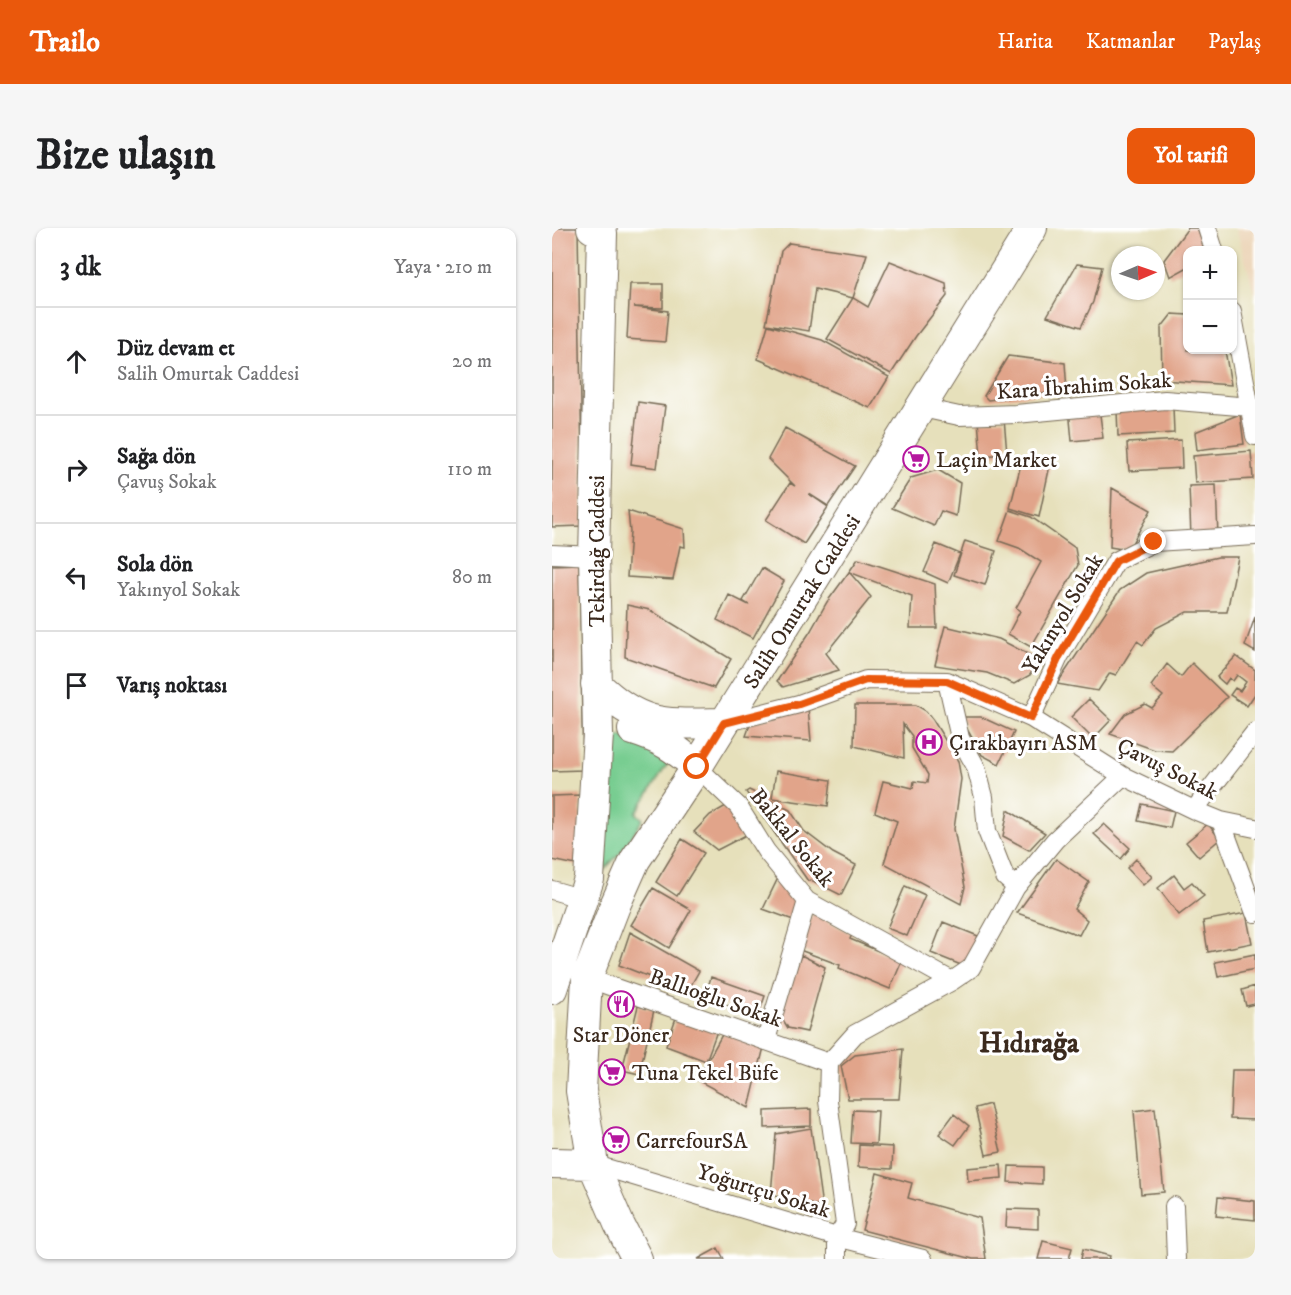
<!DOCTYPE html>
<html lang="tr">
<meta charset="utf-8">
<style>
:root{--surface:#fff;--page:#f6f6f6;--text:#202124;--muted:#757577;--line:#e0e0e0;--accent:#ea580c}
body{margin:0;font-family:"IM FELL DW Pica",serif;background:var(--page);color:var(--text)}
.controls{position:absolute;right:18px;top:18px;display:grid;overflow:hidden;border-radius:12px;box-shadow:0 2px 4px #0004}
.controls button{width:54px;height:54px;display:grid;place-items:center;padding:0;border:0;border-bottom:2px solid var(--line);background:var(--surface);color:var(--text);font:30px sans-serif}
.compass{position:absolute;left:559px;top:18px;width:54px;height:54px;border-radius:50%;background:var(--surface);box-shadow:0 2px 4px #0004;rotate:88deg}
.stop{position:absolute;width:18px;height:18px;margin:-14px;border:4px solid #ea580c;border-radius:50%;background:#fff}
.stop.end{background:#ea580c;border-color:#fff;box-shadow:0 2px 6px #0008}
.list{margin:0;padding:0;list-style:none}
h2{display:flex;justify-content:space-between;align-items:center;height:78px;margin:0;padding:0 24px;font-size:26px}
h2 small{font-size:20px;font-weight:400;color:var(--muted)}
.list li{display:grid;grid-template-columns:39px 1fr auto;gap:18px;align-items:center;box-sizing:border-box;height:108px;padding:0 24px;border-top:2px solid var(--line)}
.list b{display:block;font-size:22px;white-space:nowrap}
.list p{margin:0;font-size:20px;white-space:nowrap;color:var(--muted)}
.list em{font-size:20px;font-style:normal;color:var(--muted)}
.icon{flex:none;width:33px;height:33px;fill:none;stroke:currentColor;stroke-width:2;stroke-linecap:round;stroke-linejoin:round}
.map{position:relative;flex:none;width:703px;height:1031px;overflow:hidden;border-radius:12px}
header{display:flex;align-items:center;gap:36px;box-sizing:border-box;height:84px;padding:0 30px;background:var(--accent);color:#fff}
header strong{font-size:28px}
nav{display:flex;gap:33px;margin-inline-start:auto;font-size:21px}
.intro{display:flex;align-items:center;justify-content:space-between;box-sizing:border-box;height:144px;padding:0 36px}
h1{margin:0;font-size:42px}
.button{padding:15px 27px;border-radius:12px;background:var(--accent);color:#fff;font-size:21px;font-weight:700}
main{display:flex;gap:36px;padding:0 36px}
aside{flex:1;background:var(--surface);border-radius:12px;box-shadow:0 2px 4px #0004}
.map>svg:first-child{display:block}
.built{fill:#edd7bb}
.green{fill:#78cd91;stroke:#5a7c58;stroke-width:1.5}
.building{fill:#e1a48a}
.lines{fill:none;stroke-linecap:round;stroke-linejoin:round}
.street-casing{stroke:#776a55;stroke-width:20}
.primary-casing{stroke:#776a55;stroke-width:32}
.street{stroke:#fff;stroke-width:18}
.primary{stroke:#fff;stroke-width:30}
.route{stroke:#ea580c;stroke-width:8}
.labels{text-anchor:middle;stroke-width:6;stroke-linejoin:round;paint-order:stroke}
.street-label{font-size:22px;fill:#3b2a1e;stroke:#fff}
.poi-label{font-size:22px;fill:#3b2a1e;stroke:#fff;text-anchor:start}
.district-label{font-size:28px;font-weight:bold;fill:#3b2a1e;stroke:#fff}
</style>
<header>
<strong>Trailo</strong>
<nav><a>Harita</a><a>Katmanlar</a><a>Paylaş</a></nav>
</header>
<div class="intro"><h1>Bize ulaşın</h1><a class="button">Yol tarifi</a></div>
<main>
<aside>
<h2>3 dk<small>Yaya · 210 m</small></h2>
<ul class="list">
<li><svg class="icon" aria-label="ahead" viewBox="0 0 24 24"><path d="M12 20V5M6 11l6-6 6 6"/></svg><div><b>Düz devam et</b><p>Salih Omurtak Caddesi</p></div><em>20 m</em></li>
<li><svg class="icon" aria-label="right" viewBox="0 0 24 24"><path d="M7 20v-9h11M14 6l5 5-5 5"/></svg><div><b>Sağa dön</b><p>Çavuş Sokak</p></div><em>110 m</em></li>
<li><svg class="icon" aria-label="left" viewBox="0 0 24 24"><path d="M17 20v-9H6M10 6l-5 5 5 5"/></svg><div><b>Sola dön</b><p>Yakınyol Sokak</p></div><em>80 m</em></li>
<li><svg class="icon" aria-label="arrive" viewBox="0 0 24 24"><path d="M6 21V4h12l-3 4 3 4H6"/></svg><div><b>Varış noktası</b></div></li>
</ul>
</aside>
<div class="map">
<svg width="703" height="1031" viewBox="0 0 703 1031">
<rect width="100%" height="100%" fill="#fff"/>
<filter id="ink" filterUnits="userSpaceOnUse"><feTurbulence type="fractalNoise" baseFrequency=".0167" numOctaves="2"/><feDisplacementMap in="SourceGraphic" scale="12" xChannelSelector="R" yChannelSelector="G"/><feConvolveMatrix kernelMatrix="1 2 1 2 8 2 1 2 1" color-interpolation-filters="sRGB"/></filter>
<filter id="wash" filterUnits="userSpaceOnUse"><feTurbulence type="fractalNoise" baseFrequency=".008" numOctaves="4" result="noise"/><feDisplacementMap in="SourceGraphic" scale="24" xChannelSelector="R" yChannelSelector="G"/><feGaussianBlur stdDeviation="1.35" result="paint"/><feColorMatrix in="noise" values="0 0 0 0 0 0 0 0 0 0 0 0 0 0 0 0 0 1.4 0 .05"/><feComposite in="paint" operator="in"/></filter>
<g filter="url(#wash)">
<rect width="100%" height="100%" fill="#e6e0bb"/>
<!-- built -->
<path class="built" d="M684 0H703V67Z"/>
<!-- green -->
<path class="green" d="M70 508 120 529 84 585 91 591 69 624 52 642 54 513Z"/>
<g id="blocks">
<!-- building -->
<path class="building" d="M0 0H26L31 298 0 299Z
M636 0H645L653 22H636V39L618 49 612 32Z
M237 15 315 26 301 70 316 79 338 33 394 55 395 68 364 108 339 146 275 111 301 70 263 61 257 103 214 96 229 23Z
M525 36 550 39 541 74 529 99 495 88Z
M78 56H111V80L82 79 116 83 113 114 75 111Z
M620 86 636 87V122H673L679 157 610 152 609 100Z
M216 97 270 112 337 149 318 180 206 131Z
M456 128 513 135 515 163 436 172 432 168Z
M86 174 113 178 105 240 79 236Z
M547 179 551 210 520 213 517 181Z
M621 179 622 205 566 208 565 182Z
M688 186 692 216 645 222 643 204Z
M452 191 455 226 429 228 426 193Z
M233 200 303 238 276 278 257 266 276 279 252 316 214 292 238 255 243 258 216 231Z
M629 212 630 240 577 243 575 215Z
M699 223 701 251 643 255 641 228Z
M470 232 498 237 487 289 458 280Z
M386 242 408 255 404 288 389 283 382 298 340 280 359 250Z
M664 257 666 308 639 309 637 258Z
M560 260 599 282 576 322 558 319Z
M458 282 479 289 523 320 526 337 479 419 456 406 468 383 464 380 489 334 467 320 447 313Z
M76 283 132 301 133 319 128 318 121 352 75 349 78 304Z
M413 313 444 323 433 357 402 347Z
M384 316 408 326 396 355 372 344Z
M666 329H686L675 384H635L604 400 591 417 585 413 564 447 558 445 546 463 505 456 568 362 594 345Z
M306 331 383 356 385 400H358L360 368 297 344Z
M27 336 31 542 0 543V337Z
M210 340 232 353 201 410 165 392 177 367 197 377 191 373Z
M297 344 319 369 274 425 287 442 231 459 225 453 258 404 275 374Z
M75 377 98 382 179 431 162 460 73 429Z
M703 389V424L693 418Z
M393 398 447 411 487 432 478 447 462 456 435 445 383 437Z
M684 428 703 442V466L695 478 678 467 683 460 688 463 694 454 685 447 681 453 677 450 673 456 665 449Z
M640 435 675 469 620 523 603 522 558 506 573 486 593 476 600 480 611 468 599 458 615 436 629 449Z
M537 471 559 492 541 511 519 489Z
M303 477H364L374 483 381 492 406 533 409 551 402 601 413 659 409 676 332 635 345 593 323 584 331 553 361 560 362 553 375 555 376 547 360 520V508L351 496 352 530 302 518Z
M256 479 259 513 194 508 199 494Z
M408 489H429L462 504 447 536 430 527Z
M224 543 279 552 276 578 220 570Z
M197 562 238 582 252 603 281 625 304 637 289 667 259 652 256 653 194 564Z
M29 567V638L0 632V568Z
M181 574 198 605 165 622 142 604 158 587Z
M590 576 622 583 618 600 586 593Z
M456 582 493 605 477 622 451 608Z
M552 596 578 620 569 631 542 606Z
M656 596 668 611 647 629 634 614Z
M130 611 152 625 125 668 104 654Z
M504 631 537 654 522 681 535 692 527 707 465 685Z
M584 631 600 649 591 657 575 640Z
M622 647 632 660 640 654 652 668 627 687 606 660Z
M227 648 248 677 244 693 211 681Z
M353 658 373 667 355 708 335 700Z
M101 660 139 682 117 720 79 697Z
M261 685 300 706 298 711 350 733 338 761 287 740 288 737 245 721Z
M694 685 700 715 656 724 651 693Z
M391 694 426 708 414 739 379 725Z
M78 704 147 743 134 766 113 755 67 737Z
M703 726V741L666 749 663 734Z
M249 727 273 739 255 804 236 800 228 787Z
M159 749 213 768 206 788 153 769Z
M703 758V776L694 778 690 762Z
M86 778 102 782 87 846 70 842Z
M125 787 165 803 154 833 114 818Z
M171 805 212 819 197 880 145 852Z
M351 821 347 871H296L289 838 303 827Z
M680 842H703V892L678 891Z
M438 876 449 924 434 927 423 880Z
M603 880 612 964 589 966 582 883Z
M259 881V898L213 900V883Z
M301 882 326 883 324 916 299 915Z
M402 886 417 898 403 917 387 906Z
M259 900 270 979 219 967 224 906Z
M307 917 341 919 340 941 306 939Z
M449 937 450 950 416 953 415 940Z
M457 938 490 939V956L456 954Z
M325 945 360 955 356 970 428 990 434 1031H421L310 1002Z
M666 969 703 973V992L664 988Z
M455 981 486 982V1001L454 999Z
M491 1013 520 1020 517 1031H486Z
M166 1020 172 1031H146Z
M531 1021 558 1028 557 1031H529Z"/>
</g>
</g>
<g filter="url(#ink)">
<use href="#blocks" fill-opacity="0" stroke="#776a55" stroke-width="1.5"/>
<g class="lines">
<!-- street casing -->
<g class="street-casing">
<path id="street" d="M655 0 662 22
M680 83 703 208
M370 180 407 188 464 186 613 172 699 179
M0 326 42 328
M395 453 408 510 424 539 432 569 435 603 453 649 464 659
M479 490 507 429 564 333 602 314 703 308
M172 495 247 476 314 452 395 453 479 490 571 548 642 582 669 593 703 600
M145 539 186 578 214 623 255 673 400 753
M642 582 703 504
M669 593 703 685
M0 662 31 671
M35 750 277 835
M214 812 255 673
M41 936 285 1009 371 1031
M622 978 624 1031
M285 1031V1009L293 996 276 873 277 835 303 806 400 753 419 740 464 659 503 612 571 548"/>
</g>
<!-- primary casing -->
<g class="primary-casing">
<path id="primary" d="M44 456C89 500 113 496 172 495
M81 502C110 511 122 519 145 539
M0 761 37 651 46 506 42 328 50 5 40 0
M0 935 41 936
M85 1031 67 996 41 936 29 863 35 750 64 675 83 632 145 539 480 0"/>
</g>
<!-- street -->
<use href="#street" class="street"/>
<!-- primary -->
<use href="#primary" class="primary"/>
</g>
</g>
<g class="lines" filter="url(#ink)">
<!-- route -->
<path class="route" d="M145 539 172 495 247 476 314 452 395 453 479 490 507 429 564 333 602 314"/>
</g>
<!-- icons -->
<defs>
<g id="supermarket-ring" transform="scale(1.35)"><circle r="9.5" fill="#fff" stroke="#b5179e" stroke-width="1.5"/><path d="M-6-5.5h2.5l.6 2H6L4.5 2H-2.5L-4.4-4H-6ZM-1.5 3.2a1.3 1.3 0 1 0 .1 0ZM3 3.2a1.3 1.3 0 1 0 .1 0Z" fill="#b5179e"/></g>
<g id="hospital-ring" transform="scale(1.35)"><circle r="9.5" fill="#fff" stroke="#b5179e" stroke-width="1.5"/><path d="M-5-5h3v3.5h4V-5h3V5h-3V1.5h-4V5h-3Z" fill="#b5179e"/></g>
<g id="restaurant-ring" transform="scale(1.35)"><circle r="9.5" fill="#fff" stroke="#b5179e" stroke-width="1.5"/><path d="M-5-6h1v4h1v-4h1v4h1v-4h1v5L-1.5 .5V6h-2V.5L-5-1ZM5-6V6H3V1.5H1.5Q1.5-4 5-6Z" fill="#b5179e"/></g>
</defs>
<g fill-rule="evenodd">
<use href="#supermarket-ring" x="364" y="231"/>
<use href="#hospital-ring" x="377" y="514"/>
<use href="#restaurant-ring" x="69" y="776"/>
<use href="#supermarket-ring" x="60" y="844"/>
<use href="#supermarket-ring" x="64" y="912"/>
</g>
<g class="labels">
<!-- street labels -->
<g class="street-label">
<text transform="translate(532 157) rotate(-4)" y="8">Kara İbrahim Sokak</text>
<text transform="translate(44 323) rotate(-90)" y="8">Tekirdağ Caddesi</text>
<text transform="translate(249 373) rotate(-58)" y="8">Salih Omurtak Caddesi</text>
<text transform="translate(510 385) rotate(-59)" y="8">Yakınyol Sokak</text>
<text transform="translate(616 540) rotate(27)" y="8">Çavuş Sokak</text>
<text transform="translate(241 609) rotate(51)" y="8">Bakkal Sokak</text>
<text transform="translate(164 769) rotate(19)" y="8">Ballıoğlu Sokak</text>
<text transform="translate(212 962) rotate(17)" y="8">Yoğurtçu Sokak</text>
</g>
<!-- poi labels -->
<g class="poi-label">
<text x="384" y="239">Laçin Market</text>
<text x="397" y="522">Çırakbayırı ASM</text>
<text x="69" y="814" text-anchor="middle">Star Döner</text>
<text x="80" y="852">Tuna Tekel Büfe</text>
<text x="84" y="920">CarrefourSA</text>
</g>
<!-- district labels -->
<g class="district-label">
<text x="477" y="824">Hıdırağa</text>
</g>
</g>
</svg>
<div class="controls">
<button>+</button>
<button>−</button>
</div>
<svg class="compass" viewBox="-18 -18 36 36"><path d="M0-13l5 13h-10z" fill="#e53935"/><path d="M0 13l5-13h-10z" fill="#757577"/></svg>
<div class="stop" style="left:145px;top:539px"></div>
<div class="stop end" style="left:602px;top:314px"></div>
</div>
</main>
